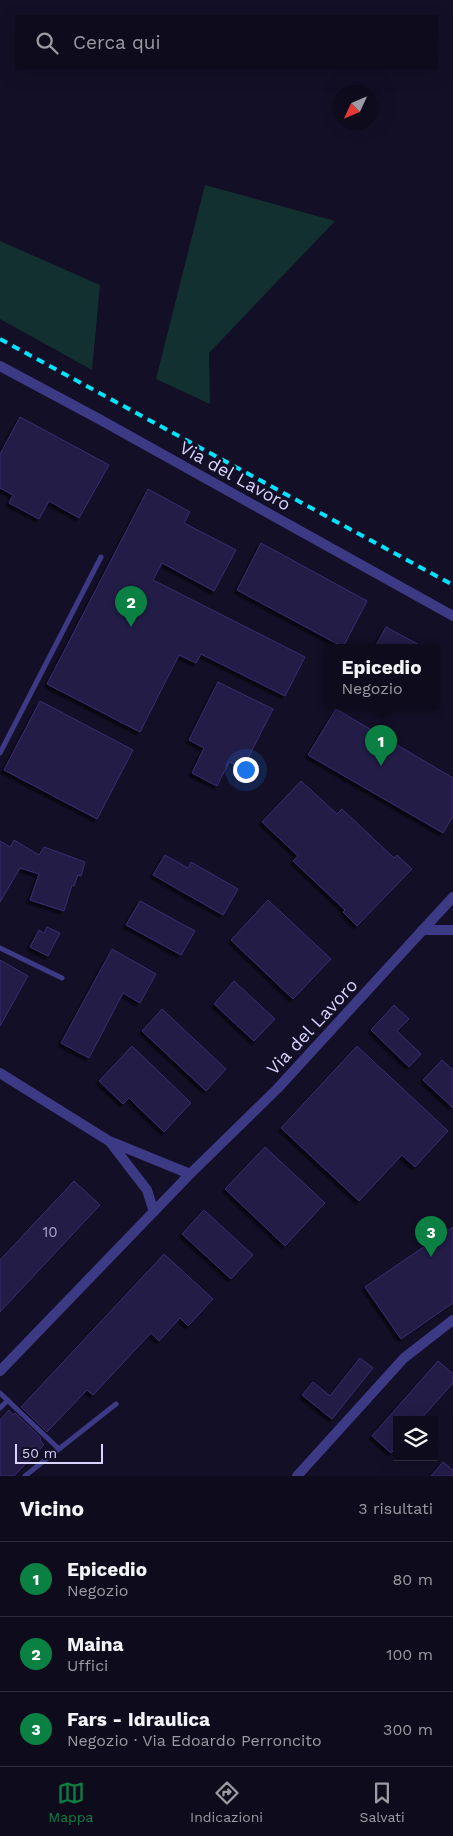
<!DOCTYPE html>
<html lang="it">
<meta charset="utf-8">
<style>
:root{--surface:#0e0b1c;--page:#1c1929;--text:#f1f3f6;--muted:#9b9ba3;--line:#2e2b3b;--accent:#0b8043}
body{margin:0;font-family:"Work Sans",sans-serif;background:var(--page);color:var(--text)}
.controls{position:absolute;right:15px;bottom:15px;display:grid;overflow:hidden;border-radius:0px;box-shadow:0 5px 20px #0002}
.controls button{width:45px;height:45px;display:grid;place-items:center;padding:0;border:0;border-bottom:1px solid var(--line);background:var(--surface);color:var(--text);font:25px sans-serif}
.compass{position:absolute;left:333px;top:85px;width:45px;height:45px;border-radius:50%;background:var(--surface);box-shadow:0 5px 20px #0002;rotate:226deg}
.scale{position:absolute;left:15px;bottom:12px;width:88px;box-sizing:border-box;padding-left:5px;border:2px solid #d9d4ff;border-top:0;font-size:14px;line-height:18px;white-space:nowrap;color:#d9d4ff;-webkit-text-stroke:4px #130f26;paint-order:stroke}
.you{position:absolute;left:245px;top:769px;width:18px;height:18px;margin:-12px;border:4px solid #fff;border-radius:50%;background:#1a73e8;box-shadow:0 0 0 8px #1a73e833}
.badge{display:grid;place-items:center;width:32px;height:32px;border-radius:50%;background:var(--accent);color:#fff;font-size:16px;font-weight:700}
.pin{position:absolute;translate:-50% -41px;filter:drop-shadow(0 1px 2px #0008)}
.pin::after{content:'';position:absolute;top:26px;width:18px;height:15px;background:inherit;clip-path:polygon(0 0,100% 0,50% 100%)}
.popup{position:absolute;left:324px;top:644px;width:115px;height:65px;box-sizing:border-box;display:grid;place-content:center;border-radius:0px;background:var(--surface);filter:drop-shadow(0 1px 4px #0005);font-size:16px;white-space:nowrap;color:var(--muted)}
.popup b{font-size:19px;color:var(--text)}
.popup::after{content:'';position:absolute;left:50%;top:100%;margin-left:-10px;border:10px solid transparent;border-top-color:var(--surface)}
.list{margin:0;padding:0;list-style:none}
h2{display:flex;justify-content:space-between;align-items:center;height:65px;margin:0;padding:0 20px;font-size:21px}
h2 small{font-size:16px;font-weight:400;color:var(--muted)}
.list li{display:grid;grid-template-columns:32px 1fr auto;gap:15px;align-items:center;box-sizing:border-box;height:75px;padding:0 20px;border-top:1px solid var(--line)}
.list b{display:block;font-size:19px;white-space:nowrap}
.list p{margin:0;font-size:16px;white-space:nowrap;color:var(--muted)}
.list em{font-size:16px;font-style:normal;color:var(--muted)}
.icon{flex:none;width:28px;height:28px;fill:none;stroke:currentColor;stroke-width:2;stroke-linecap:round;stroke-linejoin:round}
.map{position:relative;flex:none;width:453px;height:1476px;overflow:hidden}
.search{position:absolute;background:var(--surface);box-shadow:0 5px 20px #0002;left:15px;right:15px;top:15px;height:55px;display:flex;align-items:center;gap:12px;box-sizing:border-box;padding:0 18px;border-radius:0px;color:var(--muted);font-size:19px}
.sheet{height:290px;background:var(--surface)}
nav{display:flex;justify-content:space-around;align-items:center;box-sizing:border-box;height:70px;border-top:1px solid var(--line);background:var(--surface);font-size:14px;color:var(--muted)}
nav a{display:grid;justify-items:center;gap:2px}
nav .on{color:var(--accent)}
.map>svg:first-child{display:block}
.green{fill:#12302f}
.building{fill:#241b47;stroke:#3b2d73;filter:url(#shadow)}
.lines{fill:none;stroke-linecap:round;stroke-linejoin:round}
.service{stroke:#3d3a85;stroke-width:5}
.minor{stroke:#3d3a85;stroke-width:10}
.rail{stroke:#00e5ff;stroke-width:4;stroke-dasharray:8 6;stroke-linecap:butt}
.labels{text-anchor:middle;stroke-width:4.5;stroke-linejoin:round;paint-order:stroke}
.number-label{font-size:15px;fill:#aca6d1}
.street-label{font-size:18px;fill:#d9d4ff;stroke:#130f26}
</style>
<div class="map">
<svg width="453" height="1476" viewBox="0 0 453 1476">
<defs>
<filter id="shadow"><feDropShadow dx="-3" dy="3" stdDeviation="1" flood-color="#0009"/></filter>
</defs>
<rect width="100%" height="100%" fill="#130f26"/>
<!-- green -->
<path class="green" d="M205 185 335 221 209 353 210 404 156 379Z
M0 241 100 285 92 370 0 319Z"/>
<!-- building -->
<path class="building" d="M20 417 109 465 79 518 49 501 39 519 9 503 13 495 0 488V454Z
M148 489 190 512 184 523 236 550 214 591 162 563 153 580 305 657 285 696 201 654 196 663 179 655 140 732 47 684Z
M261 543 367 601 343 647 237 590Z
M386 627 423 647H375Z
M218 682 273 709 243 768 229 762 217 786 192 773 204 748 189 740Z
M40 701 133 750 97 819 4 770Z
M336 709 453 778V816L443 833 308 755Z
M301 781 337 814 342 809 394 858 397 855 412 869 357 926 343 912 345 910 293 861 298 856 262 822Z
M14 840 39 855 44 847 85 862 81 876 78 875 74 886 72 885 64 911 30 900 39 874 20 868 0 902V841L10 847Z
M165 855 188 868 191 862 238 889 223 915 153 875Z
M268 900 331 959 293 999 231 940Z
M140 901 195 931 181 955 126 925Z
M47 927 60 933 48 956 30 947 39 930 44 933Z
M112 949 156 974 140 1003 123 993 89 1058 61 1043Z
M0 960 28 976 0 1026Z
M234 981 275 1019 254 1041 214 1004Z
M394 1005 409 1019 397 1031 421 1054 409 1067 371 1030Z
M162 1009 226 1069 206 1091 142 1031Z
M132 1046 191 1103 164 1132 129 1098 123 1104 99 1081Z
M357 1046 448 1131 415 1167 402 1155 359 1201 281 1128Z
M442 1060 453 1070V1108L423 1080Z
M265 1147 325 1203 285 1246 225 1189Z
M74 1181 100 1205 0 1312V1260Z
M204 1210 253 1255 231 1279 182 1234Z
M453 1227V1303L401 1339 365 1287Z
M164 1254 213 1299 188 1326 180 1318 159 1341 151 1333 93 1395 87 1390 47 1432 21 1407Z
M360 1358 373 1368 332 1419 302 1395 313 1382 330 1396Z
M438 1361 453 1374V1383L420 1420H397V1447L391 1453 372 1436Z
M9 1410 13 1415 15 1413 41 1438 40 1440 44 1445 14 1476H0V1420Z
M443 1462 453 1470V1476H431Z"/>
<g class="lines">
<!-- service -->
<path class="service" d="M0 753 101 557
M0 948 62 978
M0 1393 59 1449 25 1476
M0 1408 8 1400
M59 1449 116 1404"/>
<!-- minor -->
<path class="minor" d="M0 366 99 419 453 616
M422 930H453
M0 1073 109 1141 190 1174
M110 1142 147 1190 154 1212
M0 1371 190 1174 277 1089 453 897
M297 1476 404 1358 453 1320"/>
<!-- rail -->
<path class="rail" d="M0 339 453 585"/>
</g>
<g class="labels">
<!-- number labels -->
<g class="number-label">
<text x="50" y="1237">10</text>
</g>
<!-- street labels -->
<g class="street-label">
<text transform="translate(235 476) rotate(29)" y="6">Via del Lavoro</text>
<text transform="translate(312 1027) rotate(-47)" y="6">Via del Lavoro</text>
</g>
</g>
</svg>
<div class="controls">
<button><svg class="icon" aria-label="layers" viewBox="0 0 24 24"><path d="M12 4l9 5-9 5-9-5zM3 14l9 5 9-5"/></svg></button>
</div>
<svg class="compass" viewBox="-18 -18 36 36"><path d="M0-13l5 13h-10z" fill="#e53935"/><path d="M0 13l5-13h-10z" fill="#9b9ba3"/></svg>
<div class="scale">50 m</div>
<div class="you"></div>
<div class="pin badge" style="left:381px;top:766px">1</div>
<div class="popup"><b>Epicedio</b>Negozio</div>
<div class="pin badge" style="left:131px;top:627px">2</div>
<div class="pin badge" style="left:431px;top:1257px">3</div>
<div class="search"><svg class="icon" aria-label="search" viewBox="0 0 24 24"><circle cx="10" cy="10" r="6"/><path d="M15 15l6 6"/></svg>Cerca qui</div>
</div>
<section class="sheet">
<h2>Vicino<small>3 risultati</small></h2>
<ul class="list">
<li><span class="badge">1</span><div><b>Epicedio</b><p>Negozio</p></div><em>80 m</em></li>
<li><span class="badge">2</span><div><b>Maina</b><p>Uffici</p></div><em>100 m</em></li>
<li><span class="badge">3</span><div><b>Fars - Idraulica</b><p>Negozio · Via Edoardo Perroncito</p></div><em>300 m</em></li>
</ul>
</section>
<nav>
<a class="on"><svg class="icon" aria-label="map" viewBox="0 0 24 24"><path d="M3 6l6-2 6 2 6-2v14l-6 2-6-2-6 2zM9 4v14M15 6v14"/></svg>Mappa</a>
<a><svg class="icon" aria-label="directions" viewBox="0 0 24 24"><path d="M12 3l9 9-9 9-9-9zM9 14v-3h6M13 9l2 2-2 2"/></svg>Indicazioni</a>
<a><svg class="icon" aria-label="saved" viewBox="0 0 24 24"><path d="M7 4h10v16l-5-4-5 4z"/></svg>Salvati</a>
</nav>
